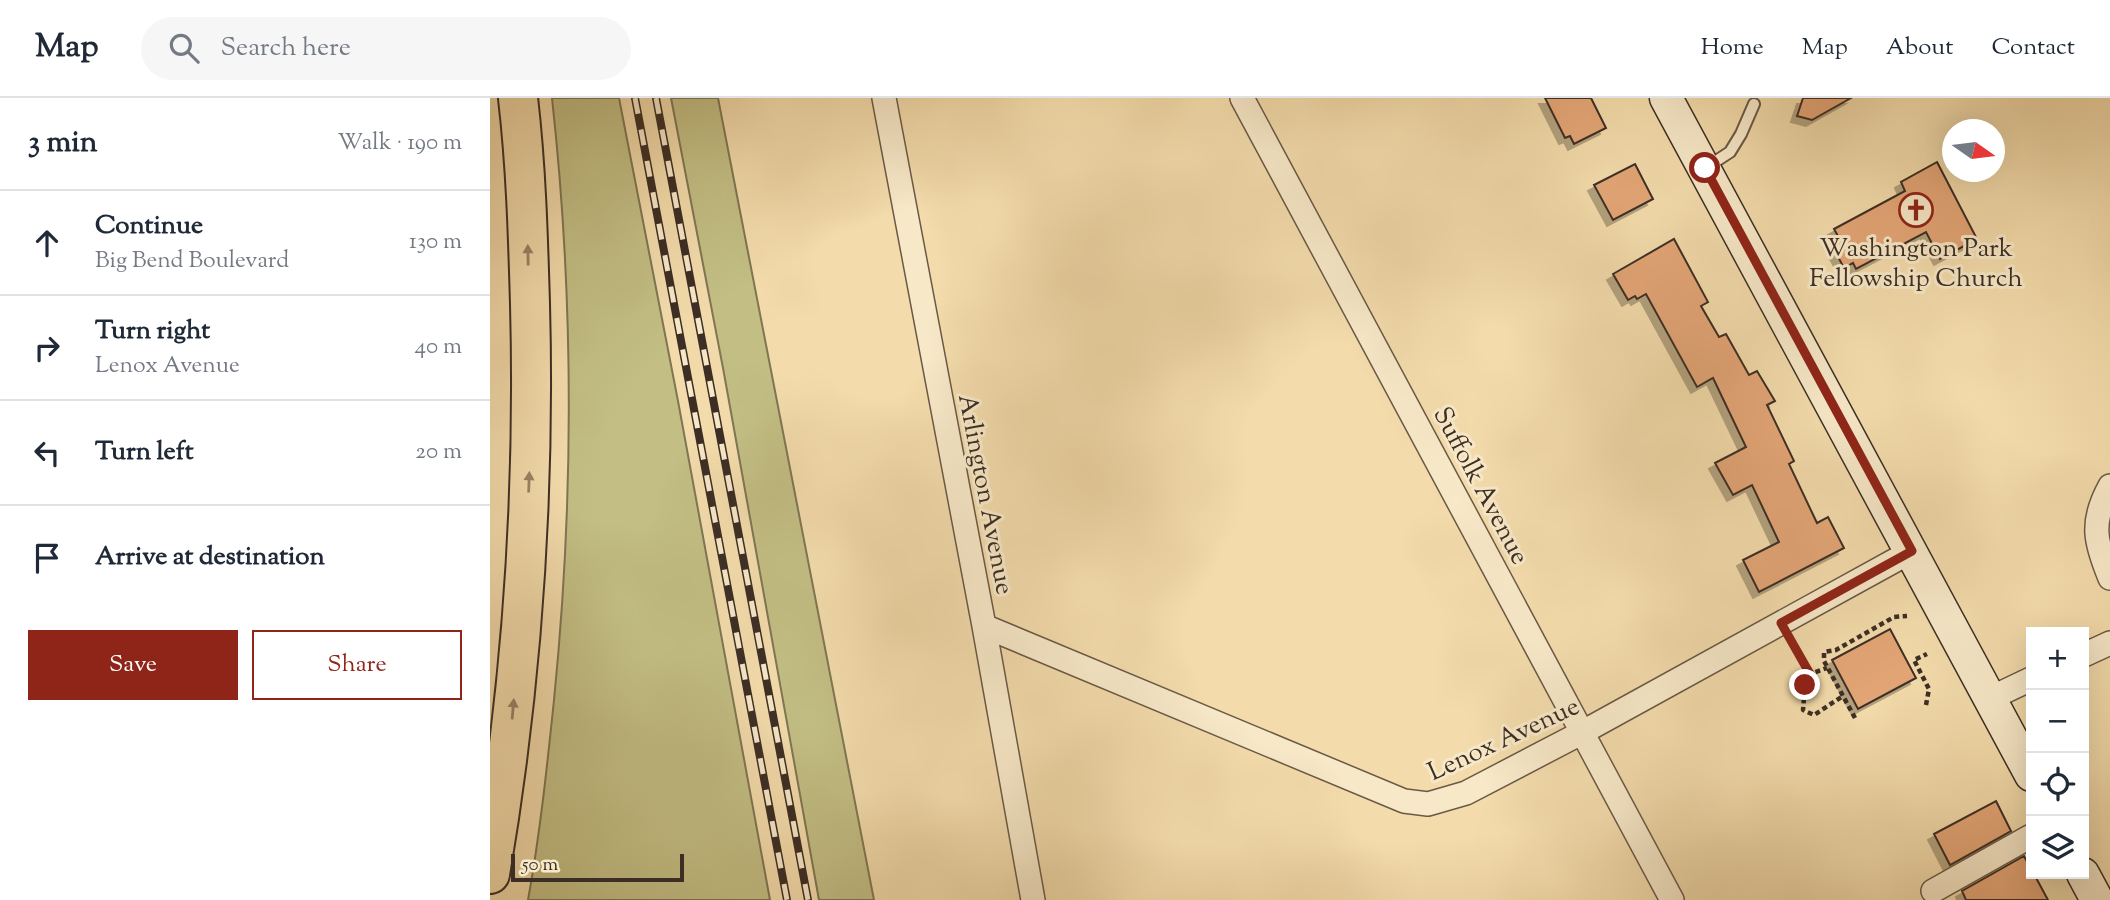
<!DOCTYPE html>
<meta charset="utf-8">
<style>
:root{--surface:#fff;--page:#f6f6f7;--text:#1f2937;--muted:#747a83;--line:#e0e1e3;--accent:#8f2418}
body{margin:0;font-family:"Sorts Mill Goudy",serif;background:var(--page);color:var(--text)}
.controls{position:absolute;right:21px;bottom:21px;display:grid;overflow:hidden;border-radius:0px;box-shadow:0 7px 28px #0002}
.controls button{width:63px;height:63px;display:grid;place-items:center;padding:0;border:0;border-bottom:2px solid var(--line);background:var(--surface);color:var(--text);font:35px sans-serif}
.compass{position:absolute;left:1452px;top:21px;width:63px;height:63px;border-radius:50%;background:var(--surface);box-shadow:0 7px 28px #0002;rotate:104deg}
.scale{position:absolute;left:21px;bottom:18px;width:173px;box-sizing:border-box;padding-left:7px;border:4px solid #3c2e25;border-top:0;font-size:19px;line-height:24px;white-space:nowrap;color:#3c2e25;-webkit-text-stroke:5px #f7e8c8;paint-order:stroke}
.stop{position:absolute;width:21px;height:21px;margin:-16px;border:5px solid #8f2418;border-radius:50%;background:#fff}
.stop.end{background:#8f2418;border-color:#fff;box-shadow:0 2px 7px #0008}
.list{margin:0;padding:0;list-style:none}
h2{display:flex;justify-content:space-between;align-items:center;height:91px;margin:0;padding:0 28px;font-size:30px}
h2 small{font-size:23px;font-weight:400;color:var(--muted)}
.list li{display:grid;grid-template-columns:46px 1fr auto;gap:21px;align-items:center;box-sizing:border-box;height:105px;padding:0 28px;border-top:2px solid var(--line)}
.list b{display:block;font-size:26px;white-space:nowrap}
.list p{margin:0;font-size:23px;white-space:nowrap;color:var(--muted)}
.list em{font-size:23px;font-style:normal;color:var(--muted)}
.actions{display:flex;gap:14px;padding:21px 28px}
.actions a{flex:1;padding:16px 0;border:2px solid var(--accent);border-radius:0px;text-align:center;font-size:24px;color:var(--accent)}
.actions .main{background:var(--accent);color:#fff}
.icon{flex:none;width:38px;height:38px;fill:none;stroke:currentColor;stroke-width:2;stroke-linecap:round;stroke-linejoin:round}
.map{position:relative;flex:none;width:1620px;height:802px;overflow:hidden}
header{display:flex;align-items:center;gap:42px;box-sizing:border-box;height:98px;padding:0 35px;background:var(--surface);border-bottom:2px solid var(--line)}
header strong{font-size:33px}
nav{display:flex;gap:38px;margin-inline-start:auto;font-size:24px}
.search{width:490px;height:63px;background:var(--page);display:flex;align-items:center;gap:18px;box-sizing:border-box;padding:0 24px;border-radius:38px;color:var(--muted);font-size:26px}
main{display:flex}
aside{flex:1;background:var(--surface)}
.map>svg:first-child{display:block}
.green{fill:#c2be84;stroke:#7f7654;stroke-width:2}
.building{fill:#e3a576;stroke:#3c2e25;stroke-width:2;filter:url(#shadow)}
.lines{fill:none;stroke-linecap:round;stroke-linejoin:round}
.service-casing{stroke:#6a5946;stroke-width:14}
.minor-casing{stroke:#6a5946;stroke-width:26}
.secondary-casing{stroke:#3c2e25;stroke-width:35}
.motorway-casing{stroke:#3c2e25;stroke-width:42}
.path{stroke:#3c2e25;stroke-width:4.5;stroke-dasharray:5 3.5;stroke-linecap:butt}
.service{stroke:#f7e8c8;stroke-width:10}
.minor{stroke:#f7e8c8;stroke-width:23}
.secondary{stroke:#f7e8c8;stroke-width:32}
.motorway{stroke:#f3dbab;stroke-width:38}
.rail-casing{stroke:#3c2e25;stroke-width:8}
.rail{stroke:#f7e8c8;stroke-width:5;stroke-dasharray:16;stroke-linecap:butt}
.oneway{fill:#988468}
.route{stroke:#8f2418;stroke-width:9}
.labels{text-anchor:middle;stroke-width:6;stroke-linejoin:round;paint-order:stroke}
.poi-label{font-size:26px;fill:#3c2e25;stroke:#f7e8c8}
.street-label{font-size:26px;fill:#3c2e25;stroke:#f7e8c8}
</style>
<header>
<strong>Map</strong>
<div class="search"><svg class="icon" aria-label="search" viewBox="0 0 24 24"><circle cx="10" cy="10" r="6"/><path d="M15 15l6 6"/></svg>Search here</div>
<nav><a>Home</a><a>Map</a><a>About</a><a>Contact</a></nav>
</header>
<main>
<aside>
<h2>3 min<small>Walk · 190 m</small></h2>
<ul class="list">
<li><svg class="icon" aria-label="ahead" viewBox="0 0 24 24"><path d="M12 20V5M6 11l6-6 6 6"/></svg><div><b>Continue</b><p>Big Bend Boulevard</p></div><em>130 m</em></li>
<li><svg class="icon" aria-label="right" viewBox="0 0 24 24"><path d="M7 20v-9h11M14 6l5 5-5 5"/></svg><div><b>Turn right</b><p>Lenox Avenue</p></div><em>40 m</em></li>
<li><svg class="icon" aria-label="left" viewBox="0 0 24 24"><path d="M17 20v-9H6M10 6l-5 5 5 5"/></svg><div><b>Turn left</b></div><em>20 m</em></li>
<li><svg class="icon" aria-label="arrive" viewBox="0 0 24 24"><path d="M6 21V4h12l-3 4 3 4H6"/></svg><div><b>Arrive at destination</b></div></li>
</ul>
<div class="actions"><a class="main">Save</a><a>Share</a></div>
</aside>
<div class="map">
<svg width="1620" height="802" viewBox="0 0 1620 802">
<defs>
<filter id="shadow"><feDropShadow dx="-6" dy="6" stdDeviation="0" flood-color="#0004"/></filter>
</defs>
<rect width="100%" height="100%" fill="#f3dbab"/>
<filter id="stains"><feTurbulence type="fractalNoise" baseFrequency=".00286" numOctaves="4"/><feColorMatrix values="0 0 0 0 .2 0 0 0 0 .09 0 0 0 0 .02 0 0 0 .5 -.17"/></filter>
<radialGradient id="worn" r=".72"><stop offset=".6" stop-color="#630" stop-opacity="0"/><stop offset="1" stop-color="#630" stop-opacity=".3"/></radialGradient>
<!-- green -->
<path class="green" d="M62 0H129L188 303 280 802H38C50 736 57 669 64 602 84 402 84 200 62 0Z
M181 0H228L384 802H329L233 270Z"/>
<!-- building -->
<path class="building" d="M1055 0H1101L1116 30 1084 46 1080 38 1075 40Z
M1313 0H1361L1322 22 1307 18Z
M1447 64 1487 141 1450 161 1436 134 1366 171 1363 165 1354 170 1339 142 1348 138 1344 131 1415 93 1411 84Z
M1145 66 1163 101 1123 122 1104 87Z
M1184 141 1218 204 1211 208 1229 239 1236 236 1259 277 1267 273 1285 303 1277 307 1304 363 1299 366 1327 425 1338 419 1354 450 1269 494 1253 462 1289 444 1262 387 1243 397 1225 365 1256 349 1223 280 1207 289 1156 196 1147 201 1145 198 1138 202 1123 176Z
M1400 531 1426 580 1368 611 1342 562Z
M1506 703 1521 733 1460 767 1444 736Z
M1534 758 1541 771V776H1544L1558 802H1476L1472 793Z"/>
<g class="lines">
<!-- service casing -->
<g class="service-casing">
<path id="service" d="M1217 69 1240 54 1251 36 1264 6"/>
</g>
<!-- minor casing -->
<g class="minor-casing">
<path id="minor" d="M394 0 494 528 543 802
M752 0 1182 802
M1620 388C1600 424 1605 444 1620 480
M494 528 914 703 938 706 976 695 1093 634 1422 453
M1594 557 1620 545
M1501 600 1541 581
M1443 793 1541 738"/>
</g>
<!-- secondary casing -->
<g class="secondary-casing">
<path id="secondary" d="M1176 0 1541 677
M1593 776 1607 802"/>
</g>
<!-- motorway casing -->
<g class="motorway-casing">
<path id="motorway" d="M0 776C32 588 45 396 40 206 38 137 36 68 28 0"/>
</g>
<!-- path -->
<path class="path" d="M1302 544 1320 576 1337 570
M1320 576 1315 587 1313 612 1324 617 1353 598
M1436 607 1439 591 1424 562 1437 556
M1365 620 1334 563V554L1346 552 1404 519 1417 518"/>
<!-- service -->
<use href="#service" class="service"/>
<!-- minor -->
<use href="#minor" class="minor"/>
<!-- secondary -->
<use href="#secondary" class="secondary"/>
<!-- motorway -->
<use href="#motorway" class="motorway"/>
<!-- rail casing -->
<g class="rail-casing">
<path id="rail" d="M145 0 297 802
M166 0 318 802"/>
</g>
<!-- rail -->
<use href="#rail" class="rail"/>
</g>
<!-- one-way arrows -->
<defs><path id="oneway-solid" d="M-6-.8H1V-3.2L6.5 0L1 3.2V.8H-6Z" transform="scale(1.75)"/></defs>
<g class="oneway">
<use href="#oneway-solid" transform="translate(38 157) rotate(-91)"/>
<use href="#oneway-solid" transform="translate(39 384) rotate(-88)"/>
<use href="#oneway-solid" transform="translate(23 611) rotate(-85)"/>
</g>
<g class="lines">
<!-- route -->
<path class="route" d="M1215 70 1422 453 1291 525 1320 576 1315 587"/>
</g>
<!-- icons -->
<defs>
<g id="church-ring" transform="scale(1.75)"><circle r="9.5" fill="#f7e8c8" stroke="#8f2418" stroke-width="1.5"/><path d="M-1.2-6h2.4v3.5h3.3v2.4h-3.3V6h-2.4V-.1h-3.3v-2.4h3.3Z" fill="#8f2418"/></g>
</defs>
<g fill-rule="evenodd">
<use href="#church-ring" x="1426" y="112"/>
</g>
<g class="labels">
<!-- poi labels -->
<g class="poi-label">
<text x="1426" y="158">Washington Park<tspan x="1426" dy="30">Fellowship Church</tspan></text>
</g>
<!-- street labels -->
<g class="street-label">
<text transform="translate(992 387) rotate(62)" y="9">Suffolk Avenue</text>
<text transform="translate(497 396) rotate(79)" y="9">Arlington Avenue</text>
<text transform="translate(1013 640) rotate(-25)" y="9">Lenox Avenue</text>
</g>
</g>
<rect width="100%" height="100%" filter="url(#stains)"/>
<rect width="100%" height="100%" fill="url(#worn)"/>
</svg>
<div class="controls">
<button>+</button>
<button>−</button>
<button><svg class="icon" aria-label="locate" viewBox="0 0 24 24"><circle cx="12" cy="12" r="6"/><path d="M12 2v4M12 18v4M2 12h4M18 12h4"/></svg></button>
<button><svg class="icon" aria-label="layers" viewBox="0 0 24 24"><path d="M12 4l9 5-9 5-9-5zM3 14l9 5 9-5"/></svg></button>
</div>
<svg class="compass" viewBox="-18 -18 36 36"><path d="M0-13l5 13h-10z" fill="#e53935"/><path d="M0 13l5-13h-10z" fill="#747a83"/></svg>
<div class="scale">50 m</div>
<div class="stop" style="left:1215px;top:70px"></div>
<div class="stop end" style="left:1315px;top:587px"></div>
</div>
</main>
